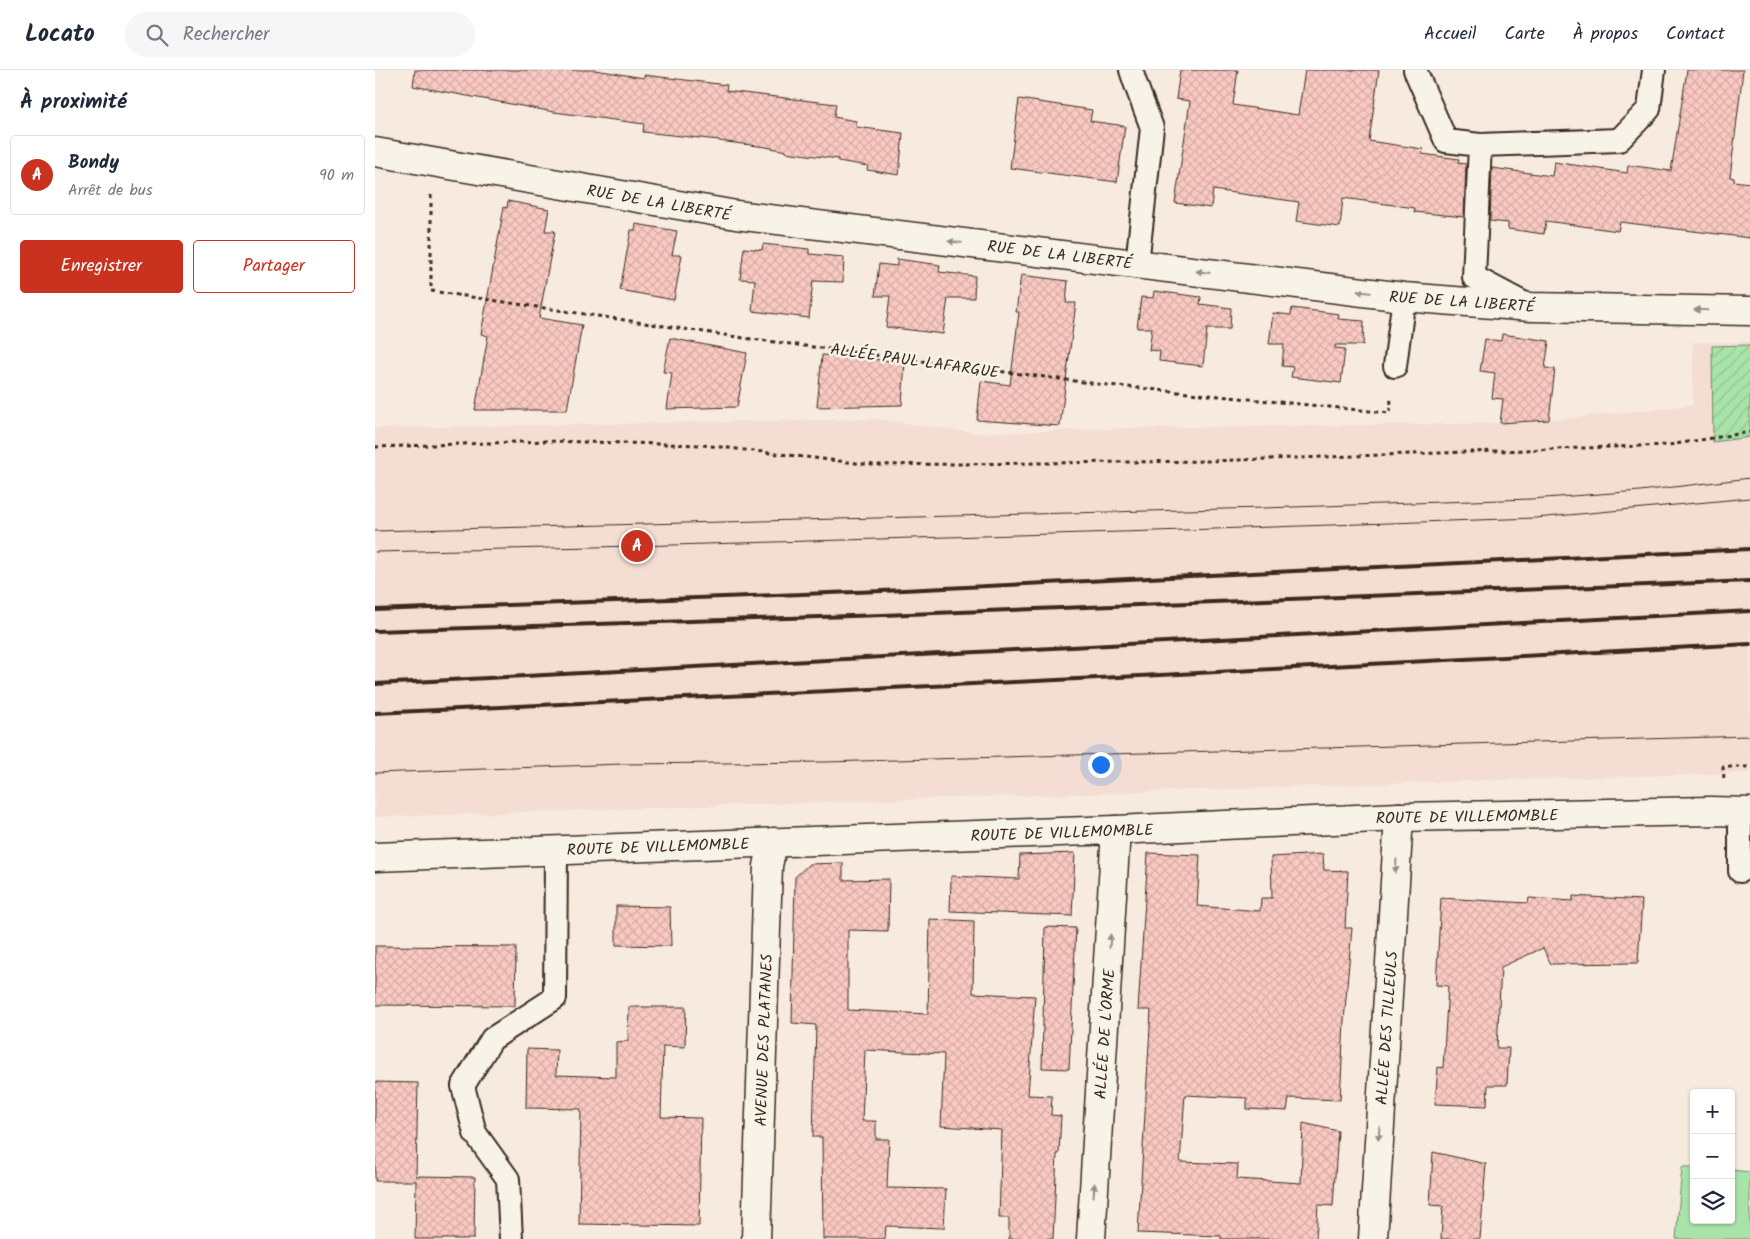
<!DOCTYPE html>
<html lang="fr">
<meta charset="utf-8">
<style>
:root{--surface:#fff;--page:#f6f6f7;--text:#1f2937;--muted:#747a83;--line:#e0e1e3;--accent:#c8321e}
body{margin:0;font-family:Kalam,sans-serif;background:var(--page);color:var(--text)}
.controls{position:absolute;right:15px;bottom:15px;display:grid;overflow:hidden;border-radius:5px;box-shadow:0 1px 4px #0004}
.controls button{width:45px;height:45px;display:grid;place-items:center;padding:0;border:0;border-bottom:1px solid var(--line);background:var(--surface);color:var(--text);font:25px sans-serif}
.you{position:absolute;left:725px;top:694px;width:18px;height:18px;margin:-12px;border:4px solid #fff;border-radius:50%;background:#1a73e8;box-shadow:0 0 0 8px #1a73e833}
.badge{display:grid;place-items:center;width:32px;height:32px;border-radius:50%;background:var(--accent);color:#fff;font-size:16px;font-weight:700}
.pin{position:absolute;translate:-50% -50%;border:2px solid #fff;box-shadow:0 1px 5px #0006}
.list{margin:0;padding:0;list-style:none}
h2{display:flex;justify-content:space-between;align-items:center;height:65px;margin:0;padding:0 20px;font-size:21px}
h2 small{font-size:16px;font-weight:400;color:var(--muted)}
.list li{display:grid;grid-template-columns:32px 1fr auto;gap:15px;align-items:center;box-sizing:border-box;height:80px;margin:0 10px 10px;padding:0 10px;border:1px solid var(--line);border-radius:5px}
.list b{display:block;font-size:19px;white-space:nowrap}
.list p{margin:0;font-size:16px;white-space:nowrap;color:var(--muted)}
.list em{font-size:16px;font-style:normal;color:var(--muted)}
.actions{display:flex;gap:10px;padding:15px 20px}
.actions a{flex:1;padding:11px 0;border:1px solid var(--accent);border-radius:5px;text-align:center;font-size:18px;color:var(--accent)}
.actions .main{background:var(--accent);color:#fff}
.icon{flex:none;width:28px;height:28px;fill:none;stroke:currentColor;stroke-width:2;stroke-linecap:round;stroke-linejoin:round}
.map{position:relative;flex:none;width:1375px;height:1169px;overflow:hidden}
header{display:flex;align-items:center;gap:30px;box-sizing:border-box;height:70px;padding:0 25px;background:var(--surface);border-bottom:1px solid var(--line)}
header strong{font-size:24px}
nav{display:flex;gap:28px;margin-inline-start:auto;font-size:18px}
.search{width:350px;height:45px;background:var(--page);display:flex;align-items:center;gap:12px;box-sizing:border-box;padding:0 18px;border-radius:28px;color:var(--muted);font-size:19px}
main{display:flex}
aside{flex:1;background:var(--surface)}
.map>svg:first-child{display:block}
.built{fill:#f4ddd3}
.grass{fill:#a8e3a9;stroke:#728664}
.garden{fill:url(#garden-furrows);stroke:#728664}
.building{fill:url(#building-cross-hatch);stroke:#3b2a1e}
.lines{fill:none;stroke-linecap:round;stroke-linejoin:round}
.service-casing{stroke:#3b2a1e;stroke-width:26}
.minor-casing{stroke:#3b2a1e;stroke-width:31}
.tertiary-casing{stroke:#3b2a1e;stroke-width:31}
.path{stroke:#3b2a1e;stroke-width:3;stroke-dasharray:4 4;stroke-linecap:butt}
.service{stroke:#f7f3e8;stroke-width:22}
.minor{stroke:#f7f3e8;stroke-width:28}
.tertiary{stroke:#f7f3e8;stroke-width:28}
.tram{stroke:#3b2a1e;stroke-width:1}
.rail{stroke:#3b2a1e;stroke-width:4}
.oneway{fill:#998e83}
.labels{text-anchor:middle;stroke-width:5;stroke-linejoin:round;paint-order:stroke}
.street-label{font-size:16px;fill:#3b2a1e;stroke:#f7f3e8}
</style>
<header>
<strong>Locato</strong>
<div class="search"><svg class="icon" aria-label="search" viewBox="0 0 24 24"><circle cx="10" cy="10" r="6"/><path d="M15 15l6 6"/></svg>Rechercher</div>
<nav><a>Accueil</a><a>Carte</a><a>À propos</a><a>Contact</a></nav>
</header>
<main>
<aside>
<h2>À proximité<small></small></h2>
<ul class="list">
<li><span class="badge">A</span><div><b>Bondy</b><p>Arrêt de bus</p></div><em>90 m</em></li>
</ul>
<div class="actions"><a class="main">Enregistrer</a><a>Partager</a></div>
</aside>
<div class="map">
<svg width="1375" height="1169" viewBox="0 0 1375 1169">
<defs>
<pattern id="garden-furrows" width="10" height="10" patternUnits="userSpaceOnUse" patternTransform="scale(1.25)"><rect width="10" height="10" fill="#a8e3a9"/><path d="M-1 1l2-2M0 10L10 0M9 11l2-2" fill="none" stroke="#92c391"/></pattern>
<pattern id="building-cross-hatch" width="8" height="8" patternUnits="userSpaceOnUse" patternTransform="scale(1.25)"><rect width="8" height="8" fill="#f9c9c2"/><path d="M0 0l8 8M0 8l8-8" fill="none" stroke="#d6ada6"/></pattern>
</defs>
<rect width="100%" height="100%" fill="#f7ebe0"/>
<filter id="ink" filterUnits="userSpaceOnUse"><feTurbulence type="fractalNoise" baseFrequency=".02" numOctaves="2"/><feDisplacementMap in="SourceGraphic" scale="10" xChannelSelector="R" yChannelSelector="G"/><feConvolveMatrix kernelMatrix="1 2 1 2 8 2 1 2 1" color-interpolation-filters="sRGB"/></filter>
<g filter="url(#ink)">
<!-- built -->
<path class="built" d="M1318 272H1375V703L1129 710 0 747V358L501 349 601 363 760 358 1146 353 1318 335Z"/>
<!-- grass -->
<path class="grass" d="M1307 1097H1319V1150H1356V1100L1375 1102V1169H1301Z"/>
<!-- garden -->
<path class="garden" d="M1375 275V367L1338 372 1337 276Z"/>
<!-- building -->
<path class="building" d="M40 0H220L269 8V5L352 15 351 21 461 34 459 47 481 51V57L528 63 524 105 492 100 493 96 463 91V89L410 82 411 81 391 77 344 71V70L268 62 269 54 179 42 38 16Z
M805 0H863L858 35 923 45 930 0H1004L994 71 1048 79 1047 84 1084 89 1083 93 1091 94 1089 147 1039 142 1040 138 968 128 965 157 921 151 924 132 838 120 836 138 800 133 815 31 801 29Z
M1312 0H1368L1355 107 1359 108V111L1375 113V168L1245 152 1243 161 1171 151 1169 164 1133 159V153L1115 151 1117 98 1177 106 1179 92 1252 103 1253 95 1296 101Z
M644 29 717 40 715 51 750 56 742 112 635 98Z
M133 131 174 139 170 161H180L164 248 207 255 192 340H100L113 266 106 264 129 137 132 138Z
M261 154 302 161 297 185H307L299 230 245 220 256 160H260Z
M388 174 434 179V184L469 187 468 212 438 211 434 248 377 241 380 210 365 209 369 178 387 180Z
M522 189 565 195 564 202 600 206 599 228H573L568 264 511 257 515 226H500L504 194 522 196Z
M646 205 693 211 691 233H701L685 356 602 350 606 311 635 315 644 242H641Z
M779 221 826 227 825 234 856 238 855 259H832L828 296 784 291 785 281 774 280 777 258H762L766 227 778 228Z
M917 238 964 244 963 249 989 251 988 275H960V278L970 279 966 313 916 307 918 297 907 296 909 274H894L898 243 916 245Z
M1127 264 1174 271 1170 298 1180 299 1174 350 1125 353 1128 329 1117 328 1120 303 1105 301 1110 269 1126 271Z
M295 268 372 283 362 337 292 339 297 303 288 302Z
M447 285 530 292 527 335 442 337Z
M700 783 697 846 575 841 576 806 644 809 645 785Z
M773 783 825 785 822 836 885 841 886 828H897L896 787 948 784 949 800 973 801 970 858H977L969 951 965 1030 914 1028 912 1041 872 1039V1028L810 1025 805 1092 863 1094 862 1109 926 1113 928 1053 963 1061 958 1136 943 1135 941 1169H846V1166L763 1163 776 940H763Z
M468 793V810L514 809 513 861 473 860V940L553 944 555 849 599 851 598 923 660 926 653 1025 677 1026 676 1045 686 1046 684 1084H682L678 1169H634V1148H624L627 1060 566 1056 569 984 490 980 487 1051H501V1069H514L512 1118 571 1119 569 1158 511 1156 510 1169H448L447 1067H438L441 955 417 953 420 807 434 794Z
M1198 826 1267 830 1263 893 1176 894 1168 878 1126 897 1122 978H1134L1132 1015H1113L1112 1036 1060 1034 1063 997 1068 998 1073 916 1061 915 1066 828 1153 833 1154 828 1198 831Z
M241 836 295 837 296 876 241 875Z
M670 857 701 858 694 999 667 998Z
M0 876 141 877 140 936 0 935Z
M254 937H311L310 977 288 976 286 1047 326 1048 324 1156 204 1154 206 1039 151 1038 152 979 182 980 181 1005 241 1007V972L253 971Z
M0 1012 43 1013 41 1106 100 1107 99 1169H40L41 1111H0Z
M1058 1082 1111 1094 1105 1169H1066L1068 1136 1055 1135Z"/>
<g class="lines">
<!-- service casing -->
<g class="service-casing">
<path id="service" d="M756 0C762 20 770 38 777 58L762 194
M1040 0 1071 71 1105 75 1244 70 1274 39 1279 0
M1105 75 1099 207 1152 235
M1020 296 1029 227
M1365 801V742
M136 1169 133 1109 100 1063 88 1016 117 969 180 928 181 780"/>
</g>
<!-- minor casing -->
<g class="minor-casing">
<path id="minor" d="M0 82 361 145 1029 227 1156 237 1375 241
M381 1169 393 796 398 772
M716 1169 741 760
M998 1169 1024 747"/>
</g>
<!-- tertiary casing -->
<g class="tertiary-casing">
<path id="tertiary" d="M0 787 741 760 1024 747 1335 741 1375 742"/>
</g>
<!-- path -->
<path class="path" d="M56 125V221L369 268 723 314 1015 343 1016 328
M0 377 171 371 328 375 498 395 835 391 1294 375 1375 362
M1349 708 1348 697H1375"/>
<!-- service -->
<use href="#service" class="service"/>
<!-- minor -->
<use href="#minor" class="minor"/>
<!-- tertiary -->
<use href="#tertiary" class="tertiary"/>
<!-- tram -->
<path class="tram" d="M0 461 888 438 1156 429 1265 421 1375 408
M0 482 262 476 780 461 1161 448 1375 428
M0 703 247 694 450 692 1375 666"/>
<!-- rail -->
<path class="rail" d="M0 540 507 521 1375 479
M0 561 508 545 1375 511
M0 614 1375 541
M0 643 785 605 1375 574"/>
</g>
<!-- one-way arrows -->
<defs><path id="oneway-solid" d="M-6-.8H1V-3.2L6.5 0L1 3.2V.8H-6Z" transform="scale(1.25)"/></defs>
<g class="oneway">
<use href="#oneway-solid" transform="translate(580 172) rotate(-173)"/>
<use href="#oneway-solid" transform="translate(828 202) rotate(-173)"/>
<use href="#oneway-solid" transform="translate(989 222) rotate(-173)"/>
<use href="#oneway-solid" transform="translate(1326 240) rotate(-179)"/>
<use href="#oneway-solid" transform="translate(1021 796) rotate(94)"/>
<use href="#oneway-solid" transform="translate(735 871) rotate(-86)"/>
<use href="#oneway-solid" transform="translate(1004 1063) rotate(94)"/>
<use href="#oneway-solid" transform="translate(719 1120) rotate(-86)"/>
</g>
</g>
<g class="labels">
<!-- street labels -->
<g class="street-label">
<text transform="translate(284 132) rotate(10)" y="6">RUE DE LA LIBERTÉ</text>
<text transform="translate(685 184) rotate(7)" y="6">RUE DE LA LIBERTÉ</text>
<text transform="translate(1087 231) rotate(4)" y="6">RUE DE LA LIBERTÉ</text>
<text transform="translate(540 290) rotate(8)" y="6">ALLÉE PAUL LAFARGUE</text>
<text transform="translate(1092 746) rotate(-1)" y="6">ROUTE DE VILLEMOMBLE</text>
<text transform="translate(687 762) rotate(-2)" y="6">ROUTE DE VILLEMOMBLE</text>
<text transform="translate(283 776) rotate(-2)" y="6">ROUTE DE VILLEMOMBLE</text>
<text transform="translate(1011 958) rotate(-86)" y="6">ALLÉE DES TILLEULS</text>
<text transform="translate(729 964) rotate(-86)" y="6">ALLÉE DE L'ORME</text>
<text transform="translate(388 970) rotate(-88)" y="6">AVENUE DES PLATANES</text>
</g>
</g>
</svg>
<div class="controls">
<button>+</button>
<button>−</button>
<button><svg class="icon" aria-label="layers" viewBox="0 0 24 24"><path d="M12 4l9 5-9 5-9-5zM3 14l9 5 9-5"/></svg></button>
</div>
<div class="you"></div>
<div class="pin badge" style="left:262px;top:476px">A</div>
</div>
</main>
